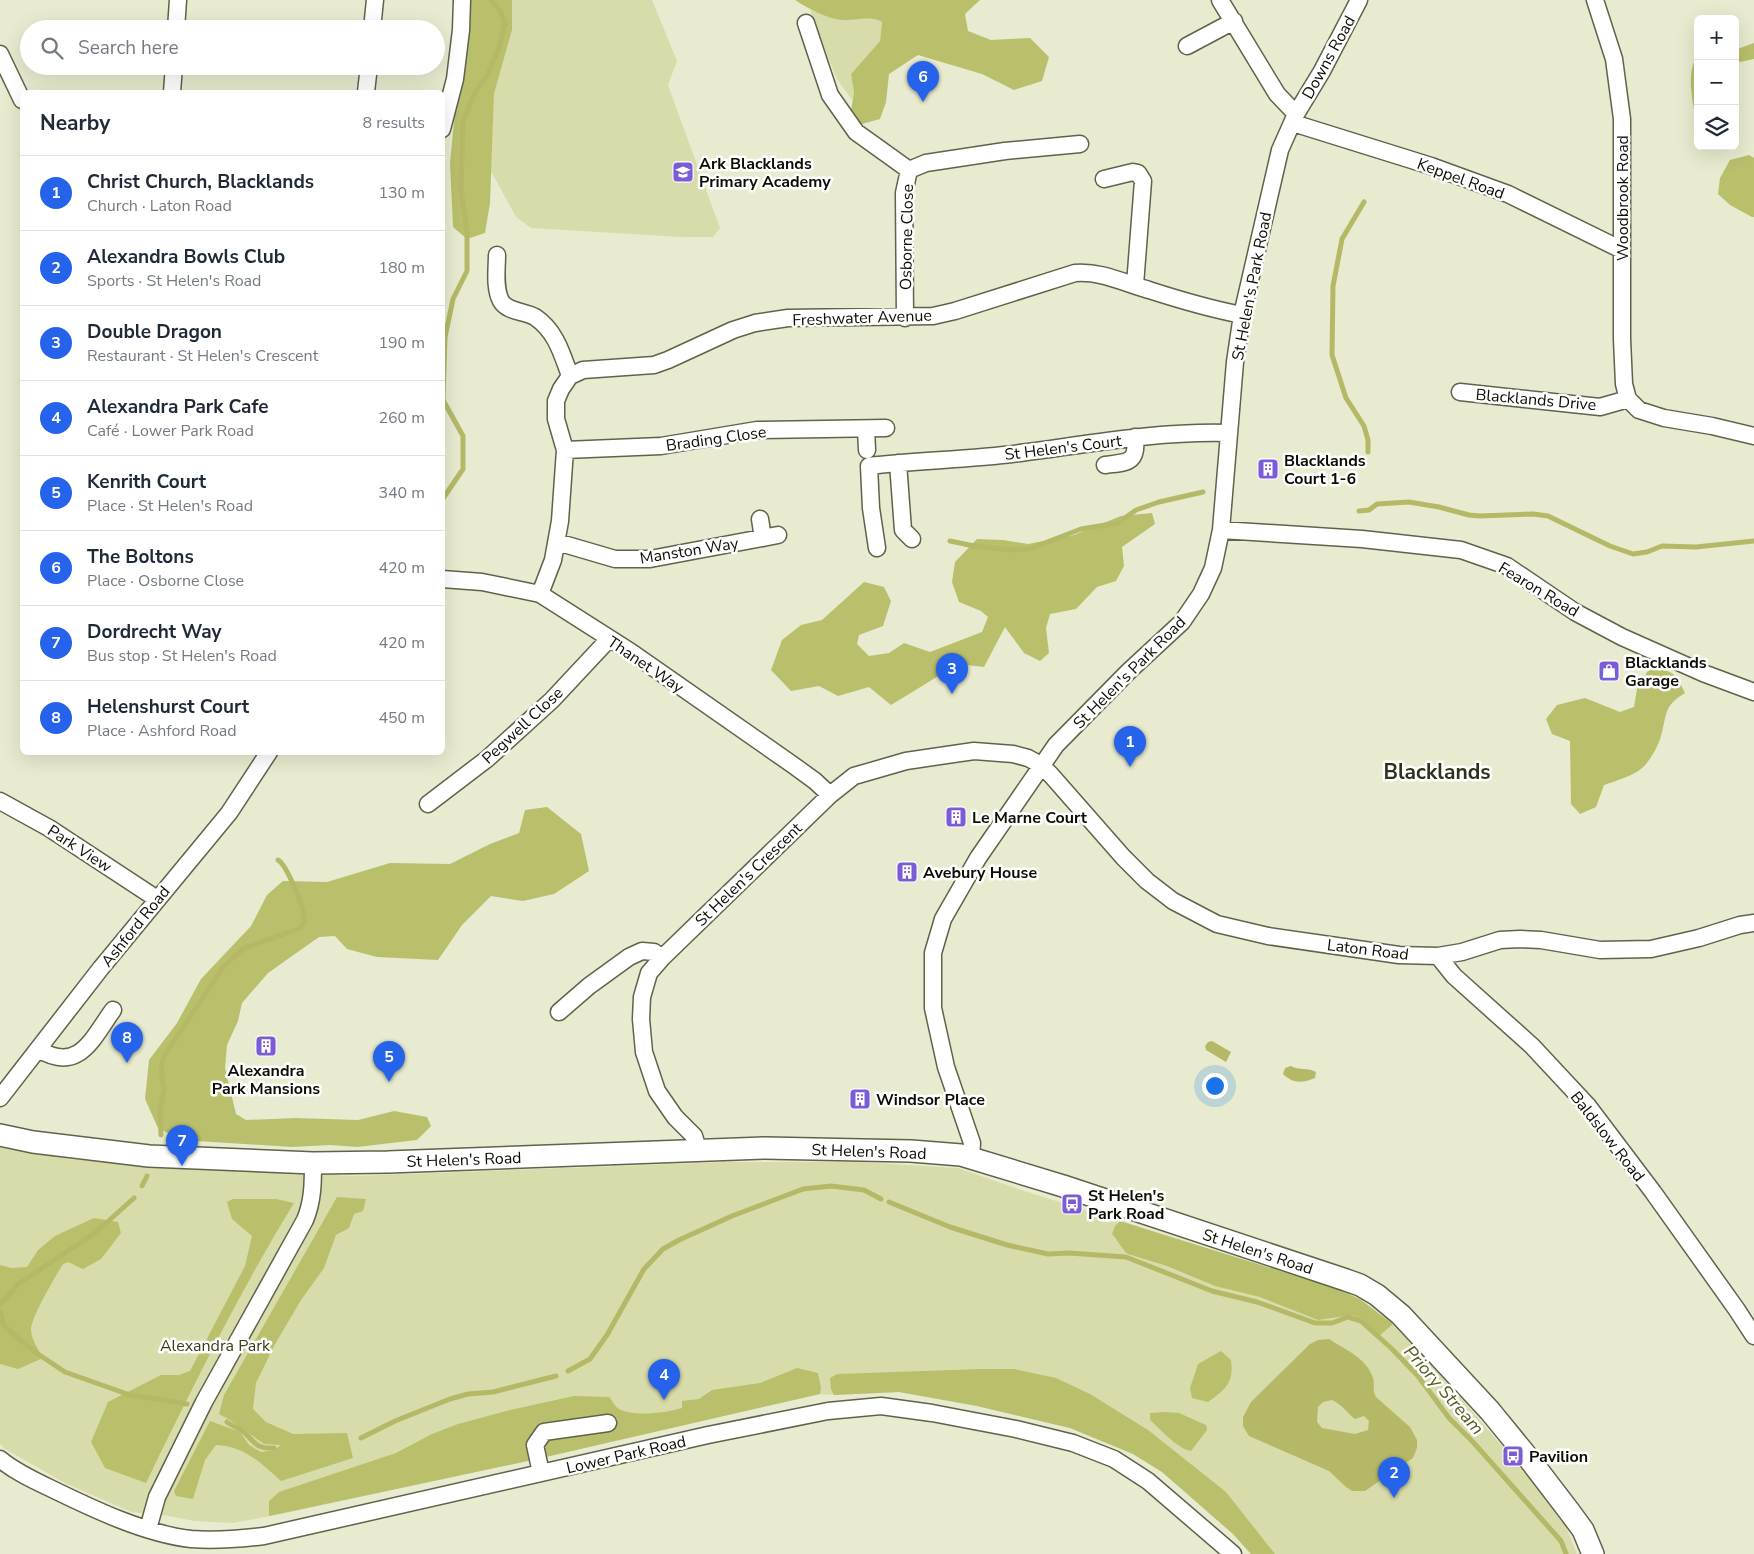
<!DOCTYPE html>
<meta charset="utf-8">
<style>
:root{--surface:#fff;--page:#f2f2f3;--text:#1f2937;--muted:#747a83;--line:#e0e1e3;--accent:#2563eb}
body{margin:0;font-family:"Nunito Sans",sans-serif;background:var(--page);color:var(--text)}
.controls{position:absolute;right:15px;top:15px;display:grid;overflow:hidden;border-radius:8px;box-shadow:0 5px 20px #0002}
.controls button{width:45px;height:45px;display:grid;place-items:center;padding:0;border:0;border-bottom:1px solid var(--line);background:var(--surface);color:var(--text);font:25px sans-serif}
.you{position:absolute;left:1214px;top:1085px;width:18px;height:18px;margin:-12px;border:4px solid #fff;border-radius:50%;background:#1a73e8;box-shadow:0 0 0 8px #1a73e833}
.badge{display:grid;place-items:center;width:32px;height:32px;border-radius:50%;background:var(--accent);color:#fff;font-size:16px;font-weight:700}
.pin{position:absolute;translate:-50% -41px;filter:drop-shadow(0 1px 2px #0008)}
.pin::after{content:'';position:absolute;top:26px;width:18px;height:15px;background:inherit;clip-path:polygon(0 0,100% 0,50% 100%)}
.list{margin:0;padding:0;list-style:none}
h2{display:flex;justify-content:space-between;align-items:center;height:65px;margin:0;padding:0 20px;font-size:21px}
h2 small{font-size:16px;font-weight:400;color:var(--muted)}
.list li{display:grid;grid-template-columns:32px 1fr auto;gap:15px;align-items:center;box-sizing:border-box;height:75px;padding:0 20px;border-top:1px solid var(--line)}
.list b{display:block;font-size:19px;white-space:nowrap}
.list p{margin:0;font-size:16px;white-space:nowrap;color:var(--muted)}
.list em{font-size:16px;font-style:normal;color:var(--muted)}
.icon{flex:none;width:28px;height:28px;fill:none;stroke:currentColor;stroke-width:2;stroke-linecap:round;stroke-linejoin:round}
.map{position:relative;flex:none;width:1754px;height:1554px;overflow:hidden}
.search{position:absolute;background:var(--surface);box-shadow:0 5px 20px #0002;left:20px;top:20px;width:425px;height:55px;display:flex;align-items:center;gap:12px;box-sizing:border-box;padding:0 18px;border-radius:28px;color:var(--muted);font-size:19px}
.panel{position:absolute;background:var(--surface);box-shadow:0 5px 20px #0002;left:20px;top:90px;width:425px;height:665px;border-radius:8px}
.map>svg:first-child{display:block}
.green{fill:#d8dcaa}
.forest{fill:#babf6c}
.water{fill:#b5b967;fill-rule:evenodd}
.lines{fill:none;stroke-linecap:round;stroke-linejoin:round}
.stream{stroke:#b5b967;stroke-width:5}
.minor-casing{stroke:#60624a;stroke-width:19}
.major-casing{stroke:#60624a;stroke-width:24}
.minor{stroke:#fff;stroke-width:16}
.major{stroke:#fff;stroke-width:21}
.labels{text-anchor:middle;stroke-width:5;stroke-linejoin:round;paint-order:stroke}
.street-label{font-size:16px;fill:#0c0c04;stroke:#fff}
.poi-label{font-size:16px;font-weight:bold;fill:#0c0c04;stroke:#fff;text-anchor:start}
.park-label{font-size:16px;fill:#3a3c18;stroke:#fff}
.water-label{font-size:18px;font-style:italic;fill:#56591c;stroke:#fff}
.district-label{font-size:21px;font-weight:bold;fill:#30311b;stroke:#fff}
</style>
<div class="map">
<svg width="1754" height="1554" viewBox="0 0 1754 1554">
<rect width="100%" height="100%" fill="#e8ebcf"/>
<!-- green -->
<path class="green" d="M512 0H652L677 61 668 85 720 228 713 237H681L531 228 516 217 491 171 494 94 512 30Z
M811 10 842 20 875 18 882 22 880 41 851 74 854 92 852 100 837 79 811 15Z
M0 1147 73 1159 157 1165 354 1176 727 1162H859L958 1168 1018 1189 1341 1290 1361 1300 1393 1324 1453 1389 1539 1489 1565 1524 1577 1554H1251L1233 1534 1162 1472 1133 1454 1070 1428 977 1406 899 1392 834 1395 820 1394 537 1459 281 1514 233 1523 194 1521 169 1516 131 1512 65 1483 5 1449 0 1444Z"/>
<!-- forest -->
<path class="forest" d="M466 0H512V30L494 94 490 203 485 233 467 239 453 227 450 163Z
M795 0H980L965 14 968 31 991 40 1030 38 1049 57 1042 81 1014 90 982 74 918 55 889 74 886 102 880 119 862 124 851 111 854 92 851 74 880 41 882 22C870 15 857 21 843 20 827 19 809 9 795 0Z
M1754 43V59L1735 63V47L1740 48Z
M1698 56V117L1695 114C1692 100 1686 68 1698 56Z
M1749 155 1754 158V217H1752L1730 205 1718 194 1720 178 1730 160Z
M1152 513 1155 524 1122 547 1124 566 1116 581 1097 587 1076 609 1050 614 1046 628 1049 653 1040 661 1024 653 1005 627 984 667 958 664 891 705 869 687 838 696 819 686 791 691 771 670 782 640 801 625 822 620 864 582 884 587 891 601 883 626 859 635 857 644 869 656 889 653 904 643 930 652 982 632 988 617 981 611 959 602 952 582 955 562 977 539 1003 540 1028 544 1074 535 1121 516Z
M1649 669C1672 669 1676 673 1685 693 1663 706 1667 715 1661 736 1659 744 1652 757 1646 764 1639 774 1616 781 1604 785L1596 807 1580 814 1571 804 1570 741 1552 734 1546 719 1557 705 1585 698 1620 712 1634 707 1637 689Z
M547 807 581 834 589 871 554 894 523 901 491 896 462 925 438 960 377 957 347 949 335 936 319 937 268 973 242 1003 238 1021 227 1045 225 1068 236 1114 246 1120 296 1118 358 1120 394 1111 427 1117 431 1126 417 1140 357 1147 330 1145 292 1147 181 1140 158 1128 145 1099 149 1060 177 1023 201 979 251 926 267 895 283 881 327 882 390 863 450 864 490 844 519 833 525 810Z
M337 1197 366 1199 363 1211 354 1214 349 1228 336 1235 324 1268 301 1300 274 1346 256 1383 253 1409 266 1422 293 1434 347 1433 353 1458 281 1481C261 1463 244 1446 216 1445L205 1460 193 1499 176 1496 174 1491 210 1421 240 1432 249 1445 261 1452 274 1450 281 1445 264 1444 230 1420 219 1414 224 1395Z
M233 1199H276L294 1203C239 1293 192 1388 146 1483L105 1468 91 1442 108 1402 161 1375H179L190 1371 245 1266 252 1236 232 1219 227 1202Z
M94 1218 118 1222 121 1233 101 1259 83 1269 68 1262 63 1264C55 1277 32 1316 31 1329 31 1339 38 1349 43 1358L18 1369 0 1364V1265L12 1268 27 1267 38 1250 55 1236Z
M1120 1221 1341 1290 1361 1300 1393 1324 1379 1336 1362 1319 1352 1315 1318 1320 1260 1297 1215 1286 1167 1266 1128 1254C1122 1250 1118 1240 1112 1234L1115 1226Z
M1221 1351 1231 1360C1234 1383 1226 1389 1208 1402L1192 1398 1190 1388 1198 1364Z
M797 1368 818 1373 821 1388 820 1394 537 1459 269 1516V1501L279 1492 396 1453 432 1434 458 1424 510 1410 574 1396 609 1397C612 1400 615 1407 619 1409 634 1417 666 1413 682 1408V1401L699 1399 712 1390 760 1383Z
M981 1369H1014L1056 1378 1090 1394 1148 1430 1226 1492 1275 1554H1251L1233 1534 1162 1472 1133 1454 1070 1428 977 1406 899 1392 834 1395 831 1389 830 1378 837 1374Z
M1164 1412 1179 1413 1206 1425 1207 1430 1191 1451C1178 1449 1160 1429 1150 1420V1413Z"/>
<!-- water -->
<path class="water" d="M1212 1041 1231 1052 1226 1062 1206 1050 1205 1046 1208 1042Z
M1291 1066C1299 1071 1308 1067 1316 1072L1315 1078C1303 1083 1293 1084 1283 1074L1285 1068Z
M1329 1339C1344 1349 1367 1358 1373 1378 1375 1385 1372 1391 1376 1397L1410 1427 1417 1440V1448L1413 1458 1365 1491H1352L1346 1487 1329 1471 1249 1436 1243 1426V1417L1251 1402 1310 1344 1318 1340ZM1332 1400C1344 1406 1345 1411 1355 1419L1364 1416 1369 1421 1368 1430 1355 1434 1322 1428 1317 1422 1318 1407 1323 1402Z"/>
<g class="lines">
<!-- stream -->
<path class="stream" d="M1364 202 1342 239 1333 286 1332 355 1346 398 1364 426 1368 440V452
M442 500 463 469V436L443 400 445 337 453 299 467 271V232L461 190 463 123 474 94 488 74 499 47 505 24 501 12 491 0
M1359 511 1369 510 1377 504 1409 502 1439 507 1469 515 1480 516 1533 514 1548 516 1610 546 1633 554 1647 552 1662 546 1696 547 1754 541
M950 541 974 546 1012 550 1029 549 1081 529 1118 523 1136 510 1159 502 1203 492
M161 1135 160 1111 164 1090 161 1068 164 1056 224 966 244 948 301 928C302 926 304 923 304 921 306 910 286 864 278 860
M142 1186 147 1176
M889 1202 950 1227 1007 1245 1048 1254 1069 1253 1126 1257 1212 1291 1257 1302 1315 1323H1332L1348 1317 1361 1321 1392 1349 1418 1376 1449 1418 1473 1442 1561 1541 1566 1554
M0 1305 18 1284 95 1233 134 1198
M0 1312 4 1326 35 1352 65 1372 130 1395 187 1404
M568 1371 590 1359 607 1335 644 1269 663 1249 679 1240 732 1216 803 1189 831 1186 864 1190 881 1199
M227 1422C231 1425 236 1427 241 1430 255 1440 253 1449 274 1448
M361 1438 395 1421 450 1399 468 1394 493 1392 556 1376"/>
<!-- minor casing -->
<g class="minor-casing">
<path id="minor" d="M1220 0 1277 94 1296 114
M1595 0 1614 59 1622 119V339L1624 384 1628 399
M806 23 830 95 856 132 909 170
M176 29 178 0
M372 29 375 0
M1187 46 1234 21
M0 54 22 100
M172 92 174 66
M366 92 369 66
M1293 123 1431 166 1508 194 1622 250
M442 129 455 79 461 30 462 0
M1104 179 1133 172 1138 173 1143 181 1135 285
M497 255C497 268 494 288 501 301 507 312 525 311 535 317 556 331 562 354 570 376
M905 318 904 193 909 170 926 163 1005 151 1080 144
M1460 392 1600 407 1628 399 1639 410 1664 418 1712 426 1754 436
M866 429 867 450
M565 450 661 446 757 430 886 428
M898 463 903 530 912 539
M1105 465C1127 462 1138 464 1135 437
M760 519 763 538
M1221 530 1362 539 1461 550 1507 566 1575 612 1622 637 1703 673 1754 692
M557 542 615 559H650L778 535
M877 548 871 508 869 466C919 460 970 460 1020 453 1089 444 1159 431 1228 433
M442 579 482 582 540 594 631 652 793 765 815 781 830 795
M540 594 553 560 560 521 565 450 556 419V401L561 389 570 376 583 370 654 365 668 360 733 330 755 323 788 318 933 316 955 311 1075 273C1102 271 1124 283 1149 290 1180 300 1211 309 1242 315
M0 801 49 828 157 899
M428 804 487 759 552 700 609 639
M1438 956 1454 976 1532 1046 1588 1106 1653 1192 1737 1310 1754 1336
M559 1012 589 986 629 957 642 951 654 952 662 958
M38 1049C79 1074 92 1039 113 1010
M0 1098 101 968 229 813 269 752
M699 1152 694 1136 675 1117 657 1091 644 1052 641 1019 642 997 649 973 662 958 830 795 854 776 906 761 974 751 1013 754 1028 758 1041 765 1051 775 1123 857 1147 881 1173 901 1217 924 1268 936 1399 955 1438 956 1462 952 1500 940 1520 939 1541 940 1600 950 1651 949 1699 938 1740 925 1754 923
M971 1157 972 1143 946 1067 933 1008V953L943 919 978 858 1056 745 1129 671 1182 622 1201 594 1213 568 1221 530 1235 362 1242 315 1280 150 1296 114 1322 71 1359 0
M0 1459C14 1471 33 1480 50 1488 91 1508 145 1534 191 1539 216 1541 239 1539 264 1536L708 1435 828 1411 881 1406 932 1413 1016 1429 1073 1443 1114 1459 1148 1481 1233 1554
M541 1473 535 1445 544 1432 608 1423
M148 1529 157 1497 204 1402 305 1220C313 1201 313 1182 313 1163"/>
</g>
<!-- major casing -->
<g class="major-casing">
<path id="major" d="M0 1135 33 1142 149 1156 313 1163 388 1162 765 1148 911 1151 961 1155 1063 1186 1346 1280 1360 1285 1377 1295 1401 1315 1490 1411 1530 1460 1569 1511 1583 1530 1593 1554"/>
</g>
<!-- minor -->
<use href="#minor" class="minor"/>
<!-- major -->
<use href="#major" class="major"/>
</g>
<!-- icons -->
<defs>
<g id="school-square" transform="scale(1.125)"><rect x="-9" y="-9" width="18" height="18" rx="4" fill="#7b5cd6" stroke="#fff"/><path d="M0-5L7-2L0 1L-7-2ZM-4 1L0 2.5L4 1V4Q0 6-4 4Z" fill="#fff"/></g>
<g id="building-square" transform="scale(1.125)"><rect x="-9" y="-9" width="18" height="18" rx="4" fill="#7b5cd6" stroke="#fff"/><path d="M-4-6H4V6H1V3H-1V6H-4ZM-2.5-4.3h1.7v1.8h-1.7ZM.8-4.3h1.7v1.8H.8ZM-2.5-1h1.7V.8h-1.7ZM.8-1h1.7V.8H.8Z" fill="#fff"/></g>
<g id="shop-square" transform="scale(1.125)"><rect x="-9" y="-9" width="18" height="18" rx="4" fill="#7b5cd6" stroke="#fff"/><path d="M-5-2.5h2.3a2.7 3.5 0 0 1 5.4 0H5L5.5 6h-11ZM-1.5-2.5h3a1.5 2.3 0 0 0-3 0Z" fill="#fff"/></g>
<g id="bus-square" transform="scale(1.125)"><rect x="-9" y="-9" width="18" height="18" rx="4" fill="#7b5cd6" stroke="#fff"/><path d="M-5-6H5V4H4V6H2V4H-2V6H-4V4H-5ZM-3.5-4V0h7V-4ZM-3.5 1.2v1.5H-2V1.2ZM2 1.2v1.5H3.5V1.2Z" fill="#fff"/></g>
</defs>
<g fill-rule="evenodd">
<use href="#school-square" x="683" y="172"/>
<use href="#building-square" x="1268" y="469"/>
<use href="#shop-square" x="1609" y="671"/>
<use href="#building-square" x="956" y="817"/>
<use href="#building-square" x="907" y="872"/>
<use href="#building-square" x="266" y="1046"/>
<use href="#building-square" x="860" y="1099"/>
<use href="#bus-square" x="1072" y="1204"/>
<use href="#bus-square" x="1513" y="1456"/>
</g>
<g class="labels">
<!-- street labels -->
<g class="street-label">
<text transform="translate(1328 57) rotate(-61)" y="6">Downs Road</text>
<text transform="translate(1461 178) rotate(20)" y="6">Keppel Road</text>
<text transform="translate(1622 198) rotate(-90)" y="6">Woodbrook Road</text>
<text transform="translate(906 237) rotate(-89)" y="6">Osborne Close</text>
<text transform="translate(1251 286) rotate(-79)" y="6">St Helen's Park Road</text>
<text transform="translate(862 317) rotate(-2)" y="6">Freshwater Avenue</text>
<text transform="translate(1536 399) rotate(5)" y="6">Blacklands Drive</text>
<text transform="translate(716 438) rotate(-8)" y="6">Brading Close</text>
<text transform="translate(1063 447) rotate(-7)" y="6">St Helen's Court</text>
<text transform="translate(689 550) rotate(-9)" y="6">Manston Way</text>
<text transform="translate(1539 589) rotate(31)" y="6">Fearon Road</text>
<text transform="translate(646 664) rotate(34)" y="6">Thanet Way</text>
<text transform="translate(1129 672) rotate(-45)" y="6">St Helen's Park Road</text>
<text transform="translate(522 725) rotate(-43)" y="6">Pegwell Close</text>
<text transform="translate(80 848) rotate(33)" y="6">Park View</text>
<text transform="translate(748 874) rotate(-44)" y="6">St Helen's Crescent</text>
<text transform="translate(135 926) rotate(-51)" y="6">Ashford Road</text>
<text transform="translate(1368 949) rotate(7)" y="6">Laton Road</text>
<text transform="translate(1608 1136) rotate(52)" y="6">Baldslow Road</text>
<text transform="translate(869 1151) rotate(2)" y="6">St Helen's Road</text>
<text transform="translate(464 1159) rotate(-2)" y="6">St Helen's Road</text>
<text transform="translate(1258 1251) rotate(18)" y="6">St Helen's Road</text>
<text transform="translate(626 1454) rotate(-13)" y="6">Lower Park Road</text>
</g>
<!-- poi labels -->
<g class="poi-label">
<text x="699" y="169">Ark Blacklands<tspan x="699" dy="18">Primary Academy</tspan></text>
<text x="1284" y="466">Blacklands<tspan x="1284" dy="18">Court 1-6</tspan></text>
<text x="1625" y="668">Blacklands<tspan x="1625" dy="18">Garage</tspan></text>
<text x="972" y="823">Le Marne Court</text>
<text x="923" y="878">Avebury House</text>
<text x="266" y="1076" text-anchor="middle">Alexandra<tspan x="266" dy="18">Park Mansions</tspan></text>
<text x="876" y="1105">Windsor Place</text>
<text x="1088" y="1201">St Helen's<tspan x="1088" dy="18">Park Road</tspan></text>
<text x="1529" y="1462">Pavilion</text>
</g>
<!-- park labels -->
<g class="park-label">
<text x="215" y="1351">Alexandra Park</text>
</g>
<!-- water labels -->
<g class="water-label">
<text transform="translate(1444 1390) rotate(49)" y="6">Priory Stream</text>
</g>
<!-- district labels -->
<g class="district-label">
<text x="1437" y="779">Blacklands</text>
</g>
</g>
</svg>
<div class="controls">
<button>+</button>
<button>−</button>
<button><svg class="icon" aria-label="layers" viewBox="0 0 24 24"><path d="M12 4l9 5-9 5-9-5zM3 14l9 5 9-5"/></svg></button>
</div>
<div class="you"></div>
<div class="pin badge" style="left:1130px;top:767px">1</div>
<div class="pin badge" style="left:1394px;top:1498px">2</div>
<div class="pin badge" style="left:952px;top:694px">3</div>
<div class="pin badge" style="left:664px;top:1400px">4</div>
<div class="pin badge" style="left:389px;top:1082px">5</div>
<div class="pin badge" style="left:923px;top:102px">6</div>
<div class="pin badge" style="left:182px;top:1166px">7</div>
<div class="pin badge" style="left:127px;top:1063px">8</div>
<div class="search"><svg class="icon" aria-label="search" viewBox="0 0 24 24"><circle cx="10" cy="10" r="6"/><path d="M15 15l6 6"/></svg>Search here</div>
<section class="panel">
<h2>Nearby<small>8 results</small></h2>
<ul class="list">
<li><span class="badge">1</span><div><b>Christ Church, Blacklands</b><p>Church · Laton Road</p></div><em>130 m</em></li>
<li><span class="badge">2</span><div><b>Alexandra Bowls Club</b><p>Sports · St Helen's Road</p></div><em>180 m</em></li>
<li><span class="badge">3</span><div><b>Double Dragon</b><p>Restaurant · St Helen's Crescent</p></div><em>190 m</em></li>
<li><span class="badge">4</span><div><b>Alexandra Park Cafe</b><p>Café · Lower Park Road</p></div><em>260 m</em></li>
<li><span class="badge">5</span><div><b>Kenrith Court</b><p>Place · St Helen's Road</p></div><em>340 m</em></li>
<li><span class="badge">6</span><div><b>The Boltons</b><p>Place · Osborne Close</p></div><em>420 m</em></li>
<li><span class="badge">7</span><div><b>Dordrecht Way</b><p>Bus stop · St Helen's Road</p></div><em>420 m</em></li>
<li><span class="badge">8</span><div><b>Helenshurst Court</b><p>Place · Ashford Road</p></div><em>450 m</em></li>
</ul>
</section>
</div>
